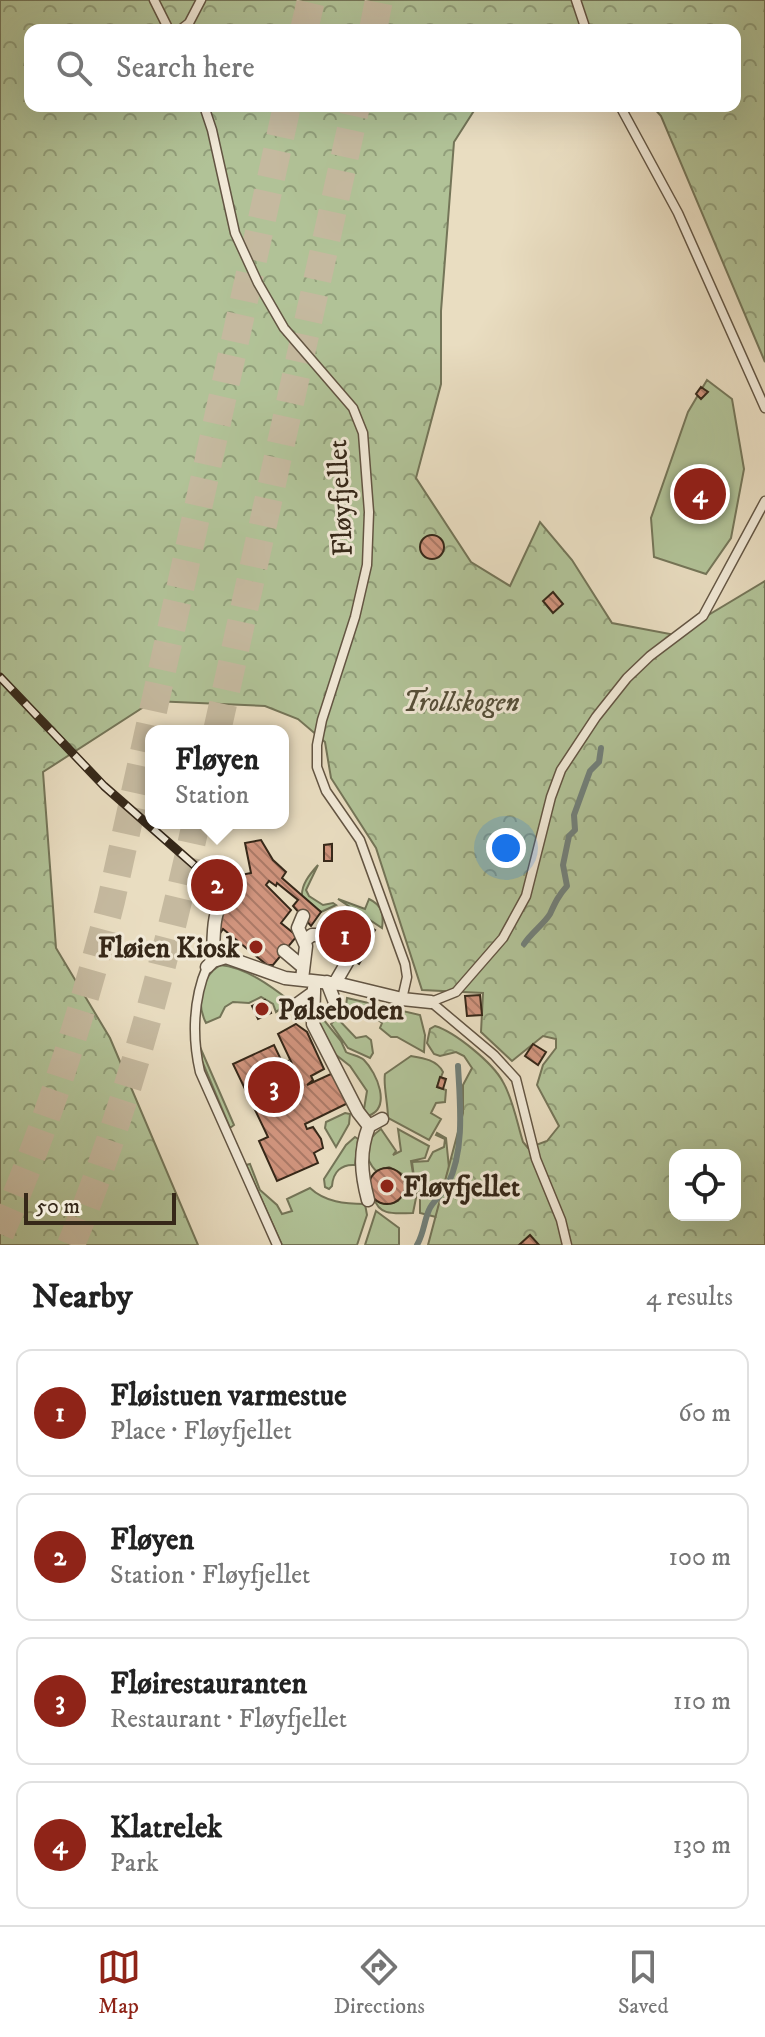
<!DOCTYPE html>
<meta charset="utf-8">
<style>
:root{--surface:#fff;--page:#f6f6f6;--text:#222;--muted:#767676;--line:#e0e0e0;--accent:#8f2418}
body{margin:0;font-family:"IM FELL DW Pica",serif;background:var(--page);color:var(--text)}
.controls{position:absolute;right:24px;bottom:24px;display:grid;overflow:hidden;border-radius:16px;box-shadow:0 8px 32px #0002}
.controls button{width:72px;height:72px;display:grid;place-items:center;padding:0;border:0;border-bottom:2px solid var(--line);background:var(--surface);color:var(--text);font:40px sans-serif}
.scale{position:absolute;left:24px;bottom:20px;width:152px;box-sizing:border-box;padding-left:8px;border:4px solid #362819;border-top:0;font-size:22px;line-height:28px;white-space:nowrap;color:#362819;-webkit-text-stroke:6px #f1e9d7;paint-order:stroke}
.you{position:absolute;left:506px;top:848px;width:28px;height:28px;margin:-20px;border:6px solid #fff;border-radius:50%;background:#1a73e8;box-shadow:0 0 0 12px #1a73e833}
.badge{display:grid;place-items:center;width:52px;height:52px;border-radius:50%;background:var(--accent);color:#fff;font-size:26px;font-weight:700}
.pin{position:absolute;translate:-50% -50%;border:4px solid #fff;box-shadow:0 2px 8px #0006}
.popup{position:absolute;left:145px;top:725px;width:144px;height:104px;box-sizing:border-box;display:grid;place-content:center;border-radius:16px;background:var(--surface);filter:drop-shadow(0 2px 6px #0005);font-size:26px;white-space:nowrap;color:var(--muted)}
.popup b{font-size:30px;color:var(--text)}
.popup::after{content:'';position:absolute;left:50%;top:100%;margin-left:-16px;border:16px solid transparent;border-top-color:var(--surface)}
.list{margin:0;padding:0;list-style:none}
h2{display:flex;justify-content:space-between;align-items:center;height:104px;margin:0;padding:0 32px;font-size:34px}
h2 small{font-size:26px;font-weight:400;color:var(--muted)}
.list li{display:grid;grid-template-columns:52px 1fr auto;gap:24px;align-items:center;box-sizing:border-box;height:128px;margin:0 16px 16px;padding:0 16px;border:2px solid var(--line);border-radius:16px}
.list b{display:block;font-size:30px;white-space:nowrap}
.list p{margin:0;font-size:26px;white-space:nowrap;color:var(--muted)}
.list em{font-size:26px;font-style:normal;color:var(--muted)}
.icon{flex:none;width:44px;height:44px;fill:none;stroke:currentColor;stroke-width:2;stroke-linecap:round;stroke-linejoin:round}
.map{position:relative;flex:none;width:765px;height:1245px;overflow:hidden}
.search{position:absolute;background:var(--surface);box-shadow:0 8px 32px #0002;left:24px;right:24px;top:24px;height:88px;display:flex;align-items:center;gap:20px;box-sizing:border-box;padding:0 28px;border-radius:16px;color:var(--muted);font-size:30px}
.sheet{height:680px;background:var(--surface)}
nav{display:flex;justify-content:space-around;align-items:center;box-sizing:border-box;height:112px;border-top:2px solid var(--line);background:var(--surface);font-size:22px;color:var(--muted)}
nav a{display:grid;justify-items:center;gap:4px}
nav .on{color:var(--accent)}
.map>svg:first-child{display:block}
.green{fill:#b1c297;stroke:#747558;stroke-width:2}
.forest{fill:url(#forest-crowns);stroke:#747558;stroke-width:2;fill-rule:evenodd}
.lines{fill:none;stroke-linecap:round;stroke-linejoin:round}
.stream{stroke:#72807a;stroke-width:6}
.building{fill:url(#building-back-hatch);stroke:#362819;stroke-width:2}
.trunk-tunnel{stroke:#c5b99f;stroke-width:28;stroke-dasharray:28 14;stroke-linecap:butt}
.service-casing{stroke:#635543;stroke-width:11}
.pedestrian-casing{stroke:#635543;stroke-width:15}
.service{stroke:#f1e9d7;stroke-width:8}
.pedestrian{stroke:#f1e9d7;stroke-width:12}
.rail-casing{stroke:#362819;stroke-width:9}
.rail{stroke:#f1e9d7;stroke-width:6;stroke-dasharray:18;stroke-linecap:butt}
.poi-dot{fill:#8f2418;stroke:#f1e9d7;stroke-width:3}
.labels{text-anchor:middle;stroke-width:6;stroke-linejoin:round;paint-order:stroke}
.street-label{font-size:28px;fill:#362819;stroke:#f1e9d7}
.park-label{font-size:28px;font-style:italic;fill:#554e38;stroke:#f1e9d7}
.poi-label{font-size:28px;font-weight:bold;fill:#362819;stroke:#f1e9d7;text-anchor:start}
</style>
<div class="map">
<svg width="765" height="1245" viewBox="0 0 765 1245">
<defs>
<pattern id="forest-crowns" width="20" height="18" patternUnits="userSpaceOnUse" patternTransform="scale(2)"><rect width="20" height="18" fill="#b1c297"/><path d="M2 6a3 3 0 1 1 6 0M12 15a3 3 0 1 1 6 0" fill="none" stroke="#919e7a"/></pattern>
<pattern id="building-back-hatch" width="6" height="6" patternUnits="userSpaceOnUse" patternTransform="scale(2)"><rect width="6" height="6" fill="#d0947d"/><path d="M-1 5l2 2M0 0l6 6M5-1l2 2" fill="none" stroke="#aa7966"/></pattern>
</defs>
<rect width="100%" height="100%" fill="#e9ddc1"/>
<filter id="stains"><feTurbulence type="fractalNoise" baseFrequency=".0025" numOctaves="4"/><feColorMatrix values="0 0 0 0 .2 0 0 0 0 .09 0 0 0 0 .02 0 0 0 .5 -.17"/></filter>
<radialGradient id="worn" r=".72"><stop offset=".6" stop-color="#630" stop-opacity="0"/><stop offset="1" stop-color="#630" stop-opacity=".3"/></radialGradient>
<!-- green -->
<path class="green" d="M707 380 732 399 744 469 731 538 706 574 654 557 651 518 688 412Z
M318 865 306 890 309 896 323 905 333 903 336 905 321 912 302 897C301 885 309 875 318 865Z
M338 899 365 909 369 899C382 905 384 914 382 928Z
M220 965C245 967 271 986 290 1001L276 1012 273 1004 261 997 249 1003 233 1002 225 1007 220 1017 206 1023C196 1003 200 978 220 965Z
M347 998 420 1015 425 1035 424 1052 397 1037H391L380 1028 382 1023 368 1012 346 1006Z
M319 1014 341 1041 346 1052C351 1055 360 1056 364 1060 377 1073 392 1108 368 1116L364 1109 367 1091 350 1066 331 1051 319 1022Z
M337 1018 356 1038 366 1036 371 1040 373 1053 370 1058 348 1048 331 1024Z
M200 1047 234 1125 230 1128 202 1061Z
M411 1056C423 1058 437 1060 443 1072L437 1087 446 1090 445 1102 436 1103 431 1113 441 1119 429 1140 388 1118C388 1104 383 1084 385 1074Z
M345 1113 350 1114 349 1124 336 1147 325 1128 326 1122Z
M381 1129 396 1151 393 1155 401 1151 398 1129 429 1146 425 1158 411 1161 416 1192 412 1162 428 1161 433 1152 444 1147 445 1139 436 1135 437 1133 446 1138 449 1168 436 1217 420 1213V1192L417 1193 413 1213C397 1213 379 1217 374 1198L385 1204 398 1201 405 1188 402 1174 389 1167 376 1171C362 1156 365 1140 381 1129Z
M355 1137 358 1139 355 1165C341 1164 333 1172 332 1186L329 1189 325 1187 324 1179 346 1145Z
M250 1164 260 1190 277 1205 282 1214 292 1211 287 1199 310 1188C325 1202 345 1204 365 1204L367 1215 357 1245H282L246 1165Z
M376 1211 399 1228V1245H365Z"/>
<!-- forest -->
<path class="forest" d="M0 0H765V362L661 116 652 106H735V30H30V106H477L454 142 441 311V384L416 478 471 562 510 586 540 522 572 560 612 623 675 635 765 581V1245H428L463 1113V1085L472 1068 464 1056 456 1052 440 1056 434 1054 427 1043 430 1029 435 1026C455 1032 493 1063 503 1082 513 1099 517 1123 523 1142L528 1148 547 1141 559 1126 537 1085 543 1065 556 1048V1039L543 1036 512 1061 481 1032 483 993 422 990 376 848 331 778 325 742 298 719 265 706 153 701 43 772 56 948 110 1038 198 1245H0ZM675 1155H735V1215H675Z"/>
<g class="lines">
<!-- stream -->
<path class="stream" d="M524 944C531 933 544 924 550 914 555 903 558 896 567 886L563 865 569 836 575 830 574 815 590 771 599 762 601 748
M417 1245C424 1233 424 1221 429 1210 433 1200 444 1194 448 1184 465 1150 460 1103 458 1066"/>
</g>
<!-- building -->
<path class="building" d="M701 387 708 392 701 399 696 394Z
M420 547a12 12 0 1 1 24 0a12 12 0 1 1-24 0Z
M553 592 563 604 553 613 543 601Z
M261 840 273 860 286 872 282 878 321 912 311 926 293 906 298 900 277 883 276 886 269 881 266 885 291 910 281 923 297 936 273 965H267L223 929 221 932 213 924 212 894 195 880 210 861 231 877 251 873 245 843Z
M332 844V861H324V845Z
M341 909 375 930 368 941 372 943 359 964 318 939 330 918 334 920Z
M480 995 482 1015 467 1016 465 996Z
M265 1000 271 1013 258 1019 252 1006Z
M296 1024 307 1032 324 1069 311 1076 313 1080 307 1085 333 1073 348 1103 305 1124 307 1129 313 1127 321 1139 323 1148 314 1153 318 1163 277 1181 259 1141 268 1137 233 1064 274 1045 283 1064 288 1061 301 1088 303 1087 278 1034Z
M533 1044 546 1052 538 1065 525 1056Z
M440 1077 446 1079 443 1089 437 1087Z
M369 1186a18 18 0 1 1 36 0a18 18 0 1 1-36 0Z
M530 1235 539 1245H519Z"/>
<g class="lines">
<!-- trunk-tunnel -->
<path class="trunk-tunnel" d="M304 30 311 0
M373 30 379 0
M217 731 356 106
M0 1234C47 1126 82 1016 111 901L287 106
M71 1245C127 1108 164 967 196 823"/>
<!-- service casing -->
<g class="service-casing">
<path id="service" d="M154 0 169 30
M576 0 586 30
M180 30 189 23 201 0
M204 106 212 130 235 233 258 283 284 328 353 408 363 433 369 512 367 565 355 617 322 720 317 745V767L326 791 360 840 405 964 407 977 402 999
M620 106 678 213 765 408
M207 967C193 999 192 1038 200 1072L277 1245
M567 1245 561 1220 536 1159 516 1079 494 1055 431 1002 456 992 503 938 526 896 551 797 561 770 596 717 627 678 650 656 703 616 765 501"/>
</g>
<!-- pedestrian casing -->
<g class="pedestrian-casing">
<path id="pedestrian" d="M304 941 312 935H320
M284 951 303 967
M213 961C214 933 211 911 230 888
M207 967 213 961 226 957 285 978 340 984 402 999 431 1002
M302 979 306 946 298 928 303 916
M327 982 336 1005
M335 983 349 959
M314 992 313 1024 358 1112 369 1126
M296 1005 314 992V988
M368 1200C361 1173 359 1152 369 1126L382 1119"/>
</g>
<!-- service -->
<use href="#service" class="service"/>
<!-- pedestrian -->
<use href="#pedestrian" class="pedestrian"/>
<!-- rail casing -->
<g class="rail-casing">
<path id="rail" d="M0 677 104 786 217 885"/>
</g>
<!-- rail -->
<use href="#rail" class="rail"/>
</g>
<!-- markers -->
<g class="poi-dot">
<circle cx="256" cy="947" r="8"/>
<circle cx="262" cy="1009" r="8"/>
<circle cx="387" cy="1186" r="8"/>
</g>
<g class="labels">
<!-- street labels -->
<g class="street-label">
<text transform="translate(339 498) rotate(-93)" y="10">Fløyfjellet</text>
</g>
<!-- park labels -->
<g class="park-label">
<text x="461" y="711">Trollskogen</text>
</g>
<!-- poi labels -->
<g class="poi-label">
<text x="240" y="957" text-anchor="end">Fløien Kiosk</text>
<text x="278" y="1019">Pølseboden</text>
<text x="403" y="1196">Fløyfjellet</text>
</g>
</g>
<rect width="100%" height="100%" filter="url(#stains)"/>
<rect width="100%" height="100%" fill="url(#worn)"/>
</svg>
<div class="controls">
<button><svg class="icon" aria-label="locate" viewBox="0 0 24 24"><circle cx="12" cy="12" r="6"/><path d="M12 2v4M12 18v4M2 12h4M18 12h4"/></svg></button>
</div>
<div class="scale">50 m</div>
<div class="you"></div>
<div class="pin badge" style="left:345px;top:936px">1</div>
<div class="pin badge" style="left:217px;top:885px">2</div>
<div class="popup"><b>Fløyen</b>Station</div>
<div class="pin badge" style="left:274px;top:1087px">3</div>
<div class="pin badge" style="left:700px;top:494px">4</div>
<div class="search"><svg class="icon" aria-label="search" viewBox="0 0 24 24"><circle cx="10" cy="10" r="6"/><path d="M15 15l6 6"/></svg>Search here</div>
</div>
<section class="sheet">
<h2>Nearby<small>4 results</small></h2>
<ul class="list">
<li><span class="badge">1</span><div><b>Fløistuen varmestue</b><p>Place · Fløyfjellet</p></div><em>60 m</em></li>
<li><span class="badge">2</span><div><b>Fløyen</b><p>Station · Fløyfjellet</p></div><em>100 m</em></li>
<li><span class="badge">3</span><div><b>Fløirestauranten</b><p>Restaurant · Fløyfjellet</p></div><em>110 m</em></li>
<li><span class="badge">4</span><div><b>Klatrelek</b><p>Park</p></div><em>130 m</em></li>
</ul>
</section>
<nav>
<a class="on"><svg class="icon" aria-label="map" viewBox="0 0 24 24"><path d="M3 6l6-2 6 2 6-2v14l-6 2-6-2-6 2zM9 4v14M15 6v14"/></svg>Map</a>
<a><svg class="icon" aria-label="directions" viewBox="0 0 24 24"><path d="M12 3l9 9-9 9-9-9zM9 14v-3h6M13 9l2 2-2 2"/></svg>Directions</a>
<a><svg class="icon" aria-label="saved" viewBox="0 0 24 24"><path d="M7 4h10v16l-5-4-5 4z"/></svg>Saved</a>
</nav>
